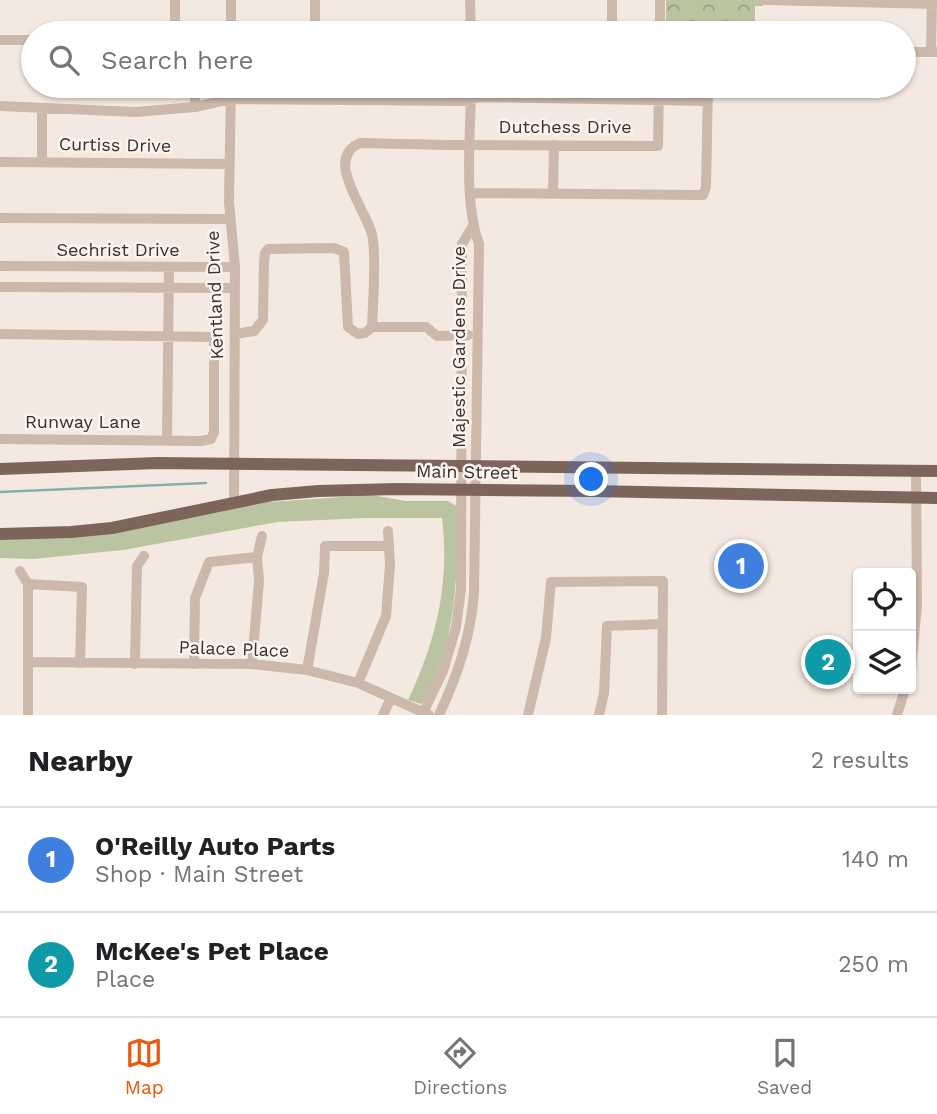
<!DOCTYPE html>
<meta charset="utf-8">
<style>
:root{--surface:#fff;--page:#f2f2f2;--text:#202124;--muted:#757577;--line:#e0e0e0;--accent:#ea580c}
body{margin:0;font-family:"Work Sans",sans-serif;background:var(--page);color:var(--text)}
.controls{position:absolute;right:21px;bottom:21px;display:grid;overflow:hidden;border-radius:7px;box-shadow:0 2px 5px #0004}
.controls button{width:63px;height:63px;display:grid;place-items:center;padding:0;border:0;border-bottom:2px solid var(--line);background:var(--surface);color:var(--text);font:35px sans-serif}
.you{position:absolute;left:592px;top:480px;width:24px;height:24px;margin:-18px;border:5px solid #fff;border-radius:50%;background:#1a73e8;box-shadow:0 0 0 10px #1a73e833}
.badge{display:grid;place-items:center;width:46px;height:46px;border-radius:50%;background:var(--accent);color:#fff;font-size:23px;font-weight:700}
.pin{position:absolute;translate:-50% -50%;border:4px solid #fff;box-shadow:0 2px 7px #0006}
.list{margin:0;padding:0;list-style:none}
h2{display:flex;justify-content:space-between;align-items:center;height:91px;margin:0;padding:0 28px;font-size:30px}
h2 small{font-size:23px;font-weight:400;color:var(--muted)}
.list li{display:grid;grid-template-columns:46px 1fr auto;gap:21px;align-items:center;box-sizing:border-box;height:105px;padding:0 28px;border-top:2px solid var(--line)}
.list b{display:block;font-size:26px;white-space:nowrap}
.list p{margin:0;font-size:23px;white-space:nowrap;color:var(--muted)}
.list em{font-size:23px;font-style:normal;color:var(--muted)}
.icon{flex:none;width:38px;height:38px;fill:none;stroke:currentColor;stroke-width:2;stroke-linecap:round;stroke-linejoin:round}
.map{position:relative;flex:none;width:937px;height:715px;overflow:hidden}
.search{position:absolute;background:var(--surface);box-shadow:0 2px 5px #0004;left:21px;right:21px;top:21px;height:77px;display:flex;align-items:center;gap:18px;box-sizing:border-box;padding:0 24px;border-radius:38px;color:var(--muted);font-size:26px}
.sheet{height:301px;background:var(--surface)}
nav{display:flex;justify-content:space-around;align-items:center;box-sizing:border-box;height:98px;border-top:2px solid var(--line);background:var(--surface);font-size:19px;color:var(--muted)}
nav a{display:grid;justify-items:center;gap:4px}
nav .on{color:var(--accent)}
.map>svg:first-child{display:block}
.green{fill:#bbc4a0}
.park{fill:url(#park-crowns)}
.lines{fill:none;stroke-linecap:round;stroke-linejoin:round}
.stream{stroke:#7fb1af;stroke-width:2.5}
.minor{stroke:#cdb8ac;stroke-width:10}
.major{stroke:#7d655c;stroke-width:12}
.labels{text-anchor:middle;stroke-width:5;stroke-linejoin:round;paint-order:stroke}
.street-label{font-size:18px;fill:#3b2f2b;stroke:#fbf4ee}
</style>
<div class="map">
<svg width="937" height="715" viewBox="0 0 937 715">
<defs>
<pattern id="park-crowns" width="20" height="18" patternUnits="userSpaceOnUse" patternTransform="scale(1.75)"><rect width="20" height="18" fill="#bbc4a0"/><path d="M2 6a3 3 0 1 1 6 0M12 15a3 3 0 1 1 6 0" fill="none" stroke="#99a083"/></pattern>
</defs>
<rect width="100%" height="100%" fill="#f4e9e1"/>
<!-- green -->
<path class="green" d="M372 495 406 501H448L458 507C457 567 458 624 434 680 430 688 427 697 421 704L408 700C436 641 450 584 442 518H366L278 522 123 550 33 559 0 558V537L254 503Z"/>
<!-- park -->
<path class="park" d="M666 0H763V6H755V33H666Z"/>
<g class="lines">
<!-- stream -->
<path class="stream" d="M0 492 206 483"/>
<!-- minor -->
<path class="minor" d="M470 0 471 33
M766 0 937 4
M175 33V0
M231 33V0
M315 33V0
M612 33V0
M660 33V0
M0 40H33
M904 52H936
M931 52 932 0
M231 86 229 202 235 267 234 503
M0 106 135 112 195 107 231 99 462 101 480 97 708 101
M195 107V86
M0 162 229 164
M42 162V108
M470 193 703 195 706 187 708 86
M553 194 554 145
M0 218 230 219
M0 266 235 267
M0 287 235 288
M372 327H426L437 336 468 335
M0 334 214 337V432L211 439 201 441 0 439
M235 334 254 331 263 320 264 262 265 253 268 249 334 248 344 252 348 327 358 334 365 333 372 327C373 299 376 268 373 240 371 214 321 160 360 143L449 145 658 146 659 86
M167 440 169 268
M20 571 28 584V715
M28 584 82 587 80 663
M28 662 252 664 307 670 358 683 429 715
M135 664 137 566 144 556
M194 664 195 598 209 562 257 557
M252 664 259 581 257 557 262 536
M911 669 917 605 916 471
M307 670 324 573 325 546H389
M358 683 386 616 390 565 388 531
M383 715 391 698
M422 715 443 671 456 627 461 589 462 244 473 226
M439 715C458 674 470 639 474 594L479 244C463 200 471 134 471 86
M528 715 546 638 551 582 663 581 662 715
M599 715 604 693 607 626 663 624
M897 715 905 689"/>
<!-- major -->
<path class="major" d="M0 469 157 463 937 471
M0 534 71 532 112 528 272 495 318 491 397 489 592 491 937 498"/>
</g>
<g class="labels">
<!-- street labels -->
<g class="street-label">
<text x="565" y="133">Dutchess Drive</text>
<text transform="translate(115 145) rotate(1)" y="6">Curtiss Drive</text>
<text x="118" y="256">Sechrist Drive</text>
<text transform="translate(215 295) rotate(-92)" y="6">Kentland Drive</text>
<text transform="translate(459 347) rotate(-90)" y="6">Majestic Gardens Drive</text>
<text x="83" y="428">Runway Lane</text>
<text transform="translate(467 472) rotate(1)" y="6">Main Street</text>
<text transform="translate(234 649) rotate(2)" y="6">Palace Place</text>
</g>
</g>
</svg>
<div class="controls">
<button><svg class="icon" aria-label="locate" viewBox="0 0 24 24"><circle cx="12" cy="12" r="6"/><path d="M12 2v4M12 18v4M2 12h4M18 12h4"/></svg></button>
<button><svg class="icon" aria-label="layers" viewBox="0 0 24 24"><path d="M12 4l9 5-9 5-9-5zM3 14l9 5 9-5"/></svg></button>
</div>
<div class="you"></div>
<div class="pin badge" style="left:741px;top:566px;background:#3f7fe0">1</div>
<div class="pin badge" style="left:828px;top:662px;background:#0f9aa8">2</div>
<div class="search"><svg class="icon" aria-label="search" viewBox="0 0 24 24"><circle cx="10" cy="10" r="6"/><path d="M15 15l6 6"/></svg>Search here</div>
</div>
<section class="sheet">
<h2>Nearby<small>2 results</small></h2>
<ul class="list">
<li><span class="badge" style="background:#3f7fe0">1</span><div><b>O'Reilly Auto Parts</b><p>Shop · Main Street</p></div><em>140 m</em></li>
<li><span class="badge" style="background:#0f9aa8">2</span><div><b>McKee's Pet Place</b><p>Place</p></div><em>250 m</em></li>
</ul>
</section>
<nav>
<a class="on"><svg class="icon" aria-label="map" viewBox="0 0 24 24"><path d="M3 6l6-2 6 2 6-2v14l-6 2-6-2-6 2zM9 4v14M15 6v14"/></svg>Map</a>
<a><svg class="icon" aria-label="directions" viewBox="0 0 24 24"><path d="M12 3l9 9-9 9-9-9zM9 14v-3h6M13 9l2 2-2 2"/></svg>Directions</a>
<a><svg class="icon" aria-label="saved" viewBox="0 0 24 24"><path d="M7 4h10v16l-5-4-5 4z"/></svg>Saved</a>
</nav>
